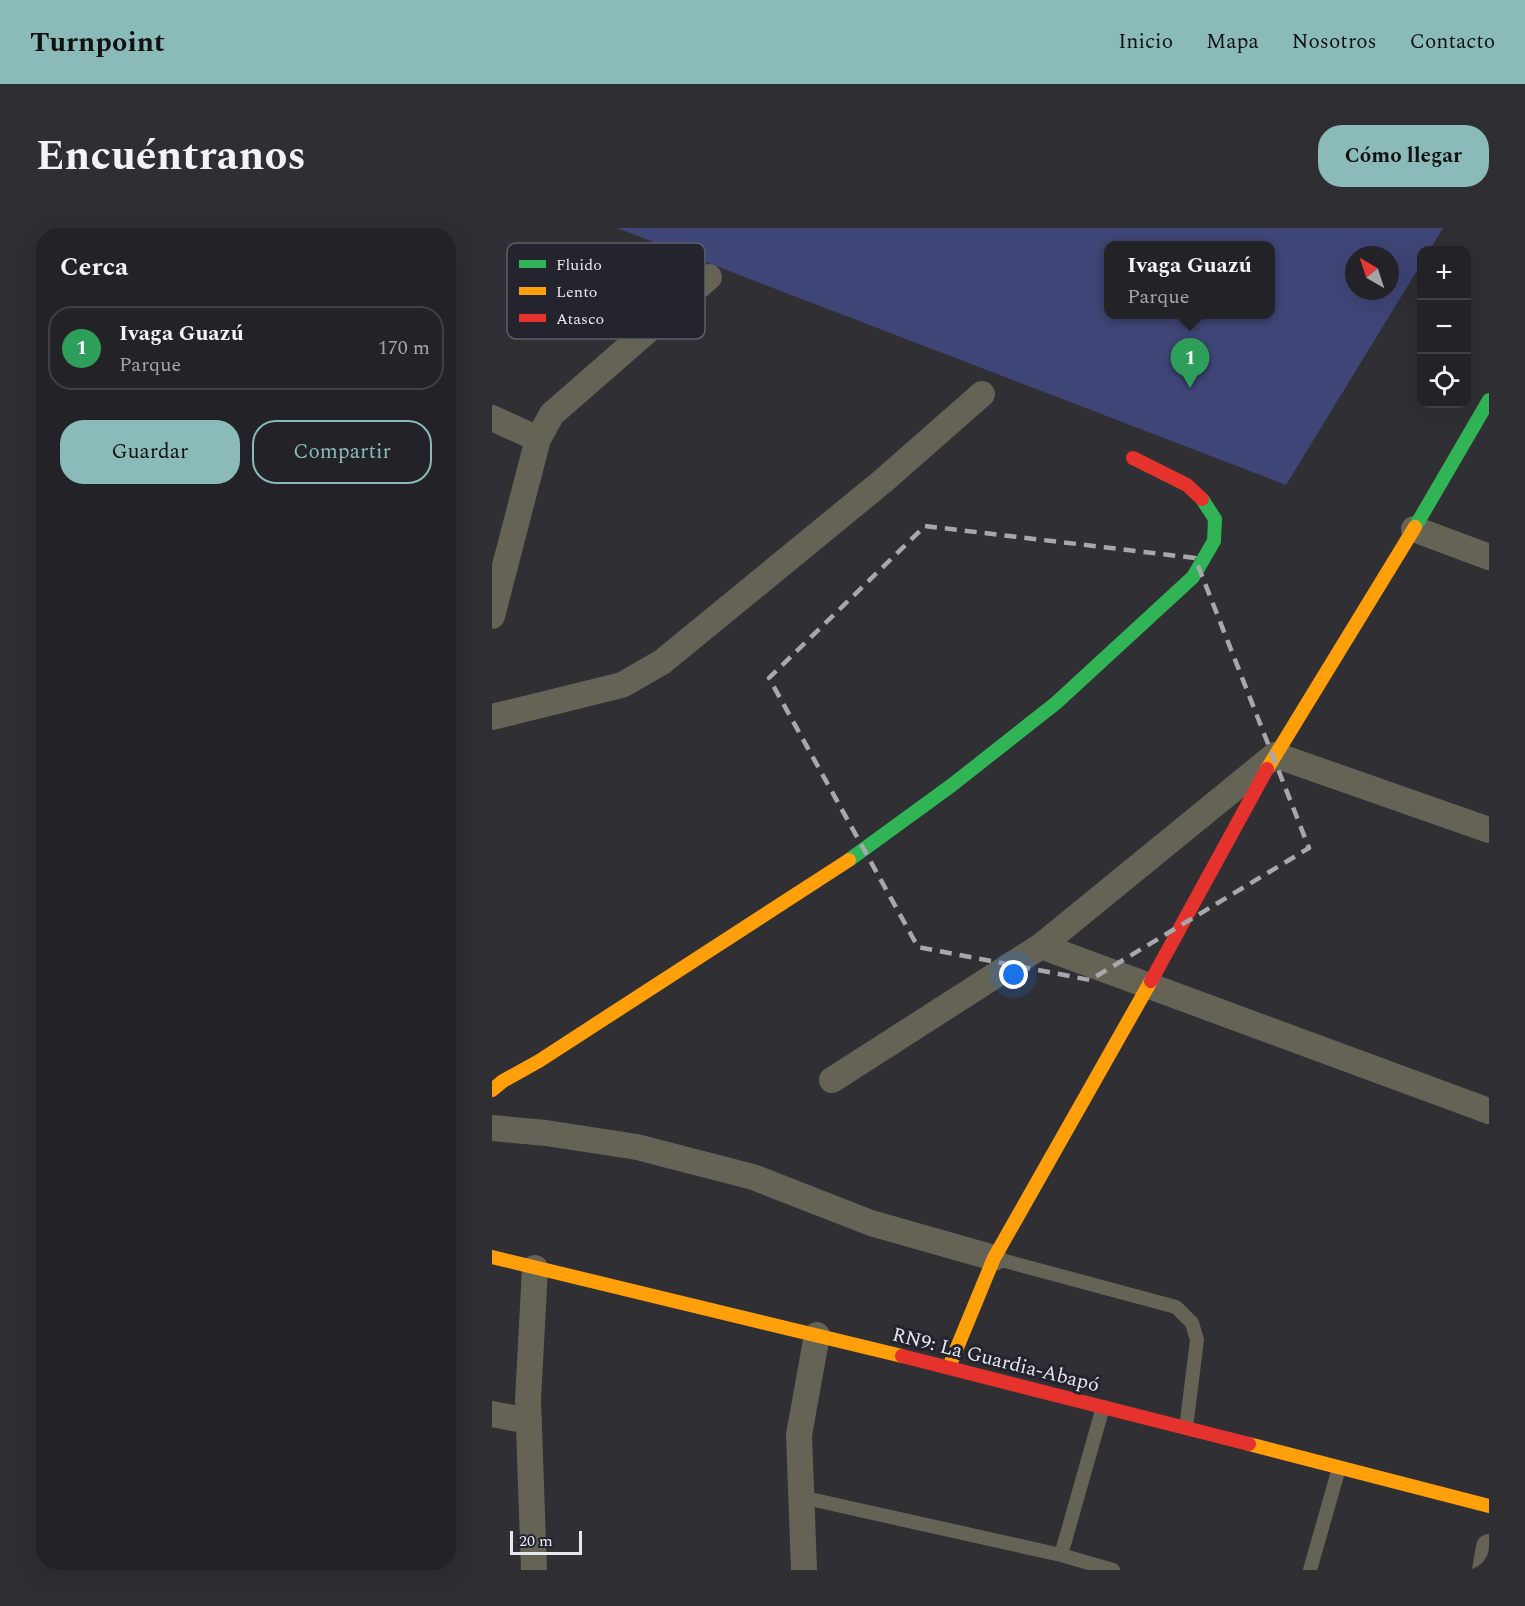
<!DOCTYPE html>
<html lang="es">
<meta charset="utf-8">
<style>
:root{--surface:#232327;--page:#2f2f33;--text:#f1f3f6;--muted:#a3a4a7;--line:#404044;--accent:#8bbbb9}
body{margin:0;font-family:Spectral,serif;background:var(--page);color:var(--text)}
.controls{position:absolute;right:18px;top:18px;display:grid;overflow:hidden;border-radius:12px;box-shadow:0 6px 24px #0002}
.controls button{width:54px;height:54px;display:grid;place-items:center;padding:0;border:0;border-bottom:2px solid var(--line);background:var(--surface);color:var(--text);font:30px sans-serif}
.compass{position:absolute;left:853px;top:18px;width:54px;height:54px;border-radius:50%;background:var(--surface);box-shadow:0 6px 24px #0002;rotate:321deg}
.scale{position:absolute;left:18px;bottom:15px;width:72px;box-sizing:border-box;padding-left:6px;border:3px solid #e7e8ee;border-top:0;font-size:16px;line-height:21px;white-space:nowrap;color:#e7e8ee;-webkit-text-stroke:4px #23242d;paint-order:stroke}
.you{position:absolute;left:522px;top:747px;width:21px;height:21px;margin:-15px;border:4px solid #fff;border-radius:50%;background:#1a73e8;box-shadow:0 0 0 9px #1a73e833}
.badge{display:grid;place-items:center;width:39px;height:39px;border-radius:50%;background:var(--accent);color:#fff;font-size:20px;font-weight:700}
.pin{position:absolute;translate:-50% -50px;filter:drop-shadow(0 2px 3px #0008)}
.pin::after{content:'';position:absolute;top:32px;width:21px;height:18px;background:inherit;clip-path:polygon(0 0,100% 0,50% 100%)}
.popup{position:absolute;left:612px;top:13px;width:171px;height:78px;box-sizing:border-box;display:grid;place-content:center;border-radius:12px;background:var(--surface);filter:drop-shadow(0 2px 4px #0005);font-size:20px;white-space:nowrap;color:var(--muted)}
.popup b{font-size:22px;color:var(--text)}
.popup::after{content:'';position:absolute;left:50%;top:100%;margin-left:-12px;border:12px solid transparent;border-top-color:var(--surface)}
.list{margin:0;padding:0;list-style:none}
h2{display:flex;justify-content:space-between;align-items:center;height:78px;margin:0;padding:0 24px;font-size:26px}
h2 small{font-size:20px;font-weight:400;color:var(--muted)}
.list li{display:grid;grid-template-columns:39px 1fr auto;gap:18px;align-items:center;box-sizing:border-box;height:84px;margin:0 12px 12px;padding:0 12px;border:2px solid var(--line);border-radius:24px}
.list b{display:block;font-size:22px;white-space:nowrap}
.list p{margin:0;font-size:20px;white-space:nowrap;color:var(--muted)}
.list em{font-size:20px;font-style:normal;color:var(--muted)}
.actions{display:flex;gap:12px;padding:18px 24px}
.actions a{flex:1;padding:14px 0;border:2px solid var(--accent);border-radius:24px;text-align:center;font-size:21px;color:var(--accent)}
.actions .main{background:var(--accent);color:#111}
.icon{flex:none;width:33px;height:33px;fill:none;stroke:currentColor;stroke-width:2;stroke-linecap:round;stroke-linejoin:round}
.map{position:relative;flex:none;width:997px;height:1342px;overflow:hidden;border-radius:24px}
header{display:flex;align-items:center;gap:36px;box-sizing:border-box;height:84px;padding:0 30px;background:var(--accent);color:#111}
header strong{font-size:28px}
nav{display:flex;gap:33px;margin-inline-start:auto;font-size:21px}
.intro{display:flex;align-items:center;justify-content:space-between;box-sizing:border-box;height:144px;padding:0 36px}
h1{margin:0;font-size:42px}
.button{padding:15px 27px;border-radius:24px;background:var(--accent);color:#111;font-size:21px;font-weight:700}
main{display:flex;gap:36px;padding:0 36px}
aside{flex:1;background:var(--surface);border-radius:24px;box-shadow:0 6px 24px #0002}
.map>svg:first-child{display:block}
.green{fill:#3f4577;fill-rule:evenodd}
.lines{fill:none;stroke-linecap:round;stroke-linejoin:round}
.lane{stroke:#646356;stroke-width:14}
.street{stroke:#646356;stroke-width:26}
.fast{stroke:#30b455;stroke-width:14}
.slow{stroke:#ff9f0a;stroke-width:14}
.jam{stroke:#e5322d;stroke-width:14}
.marked{fill:none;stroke:#a7a7ad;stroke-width:4.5;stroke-dasharray:12 8;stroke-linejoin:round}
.labels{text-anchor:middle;stroke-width:6;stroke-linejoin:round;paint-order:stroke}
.street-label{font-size:20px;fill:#e7e8ee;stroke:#23242d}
.key{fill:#23242d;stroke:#5e5f67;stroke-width:1.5}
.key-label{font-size:16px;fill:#e7e8ee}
</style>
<header>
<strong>Turnpoint</strong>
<nav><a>Inicio</a><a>Mapa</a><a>Nosotros</a><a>Contacto</a></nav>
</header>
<div class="intro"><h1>Encuéntranos</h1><a class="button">Cómo llegar</a></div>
<main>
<aside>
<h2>Cerca<small></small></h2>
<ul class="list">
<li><span class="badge" style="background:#2e9e5b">1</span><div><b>Ivaga Guazú</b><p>Parque</p></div><em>170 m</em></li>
</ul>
<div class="actions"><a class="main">Guardar</a><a>Compartir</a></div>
</aside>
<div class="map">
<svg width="997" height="1342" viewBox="0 0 997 1342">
<rect width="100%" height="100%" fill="#2f2f34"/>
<!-- green -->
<path class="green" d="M125 0H951L938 22H930L929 36 794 257ZM617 18H779V86H617ZM862 27H898V63H862Z"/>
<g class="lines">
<!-- lane -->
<path class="lane" d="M502 1030 684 1079 700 1095 705 1112 694 1200
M309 1269 569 1327 621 1342
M569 1327 611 1179
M818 1342 847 1240"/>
<!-- street -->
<path class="street" d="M0 190 46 211
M922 301 997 329
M0 388 46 211 60 186 217 49
M0 489 130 457 170 434 391 253 490 166
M549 718 997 883
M340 852 549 718 783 527 997 602
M0 900 54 905 145 919 261 949 379 995 502 1030
M0 1186 37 1193
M42 1342 36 1172 43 1040
M312 1342 307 1207 325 1107
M993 1342 997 1319"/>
<!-- fast -->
<path class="fast" d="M923 299 997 172
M357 632 460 557 564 475 701 349 722 313 723 291 710 271"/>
<!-- slow -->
<path class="slow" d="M775 541 923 299
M0 862 11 853 47 833 357 632
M0 1029 410 1128
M457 1139 502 1030 659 753
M757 1216 997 1278"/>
<!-- jam -->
<path class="jam" d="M641 230 695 257 710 271
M659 753 775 541
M410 1128 757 1216"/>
</g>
<!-- marked area -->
<path class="marked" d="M433 298 703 330 817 620 598 752 426 719 277 450Z"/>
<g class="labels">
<!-- street labels -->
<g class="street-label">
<text transform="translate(504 1131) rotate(14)" y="7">RN9: La Guardia-Abapó</text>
</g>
</g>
<!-- legend -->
<rect x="15" y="15" width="198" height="96" rx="9" class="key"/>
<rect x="27" y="32" width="27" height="8" fill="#30b455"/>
<rect x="27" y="59" width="27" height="8" fill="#ff9f0a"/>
<rect x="27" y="86" width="27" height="8" fill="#e5322d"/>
<g class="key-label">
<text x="64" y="42">Fluido</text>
<text x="64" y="69">Lento</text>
<text x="64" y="96">Atasco</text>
</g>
</svg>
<div class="controls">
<button>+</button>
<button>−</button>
<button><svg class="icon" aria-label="locate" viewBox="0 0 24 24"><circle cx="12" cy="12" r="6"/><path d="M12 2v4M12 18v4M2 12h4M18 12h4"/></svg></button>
</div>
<svg class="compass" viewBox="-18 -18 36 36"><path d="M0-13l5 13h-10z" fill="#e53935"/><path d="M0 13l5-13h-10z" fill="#a3a4a7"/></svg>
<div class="scale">20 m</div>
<div class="you"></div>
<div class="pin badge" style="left:698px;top:160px;background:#2e9e5b">1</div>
<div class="popup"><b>Ivaga Guazú</b>Parque</div>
</div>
</main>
